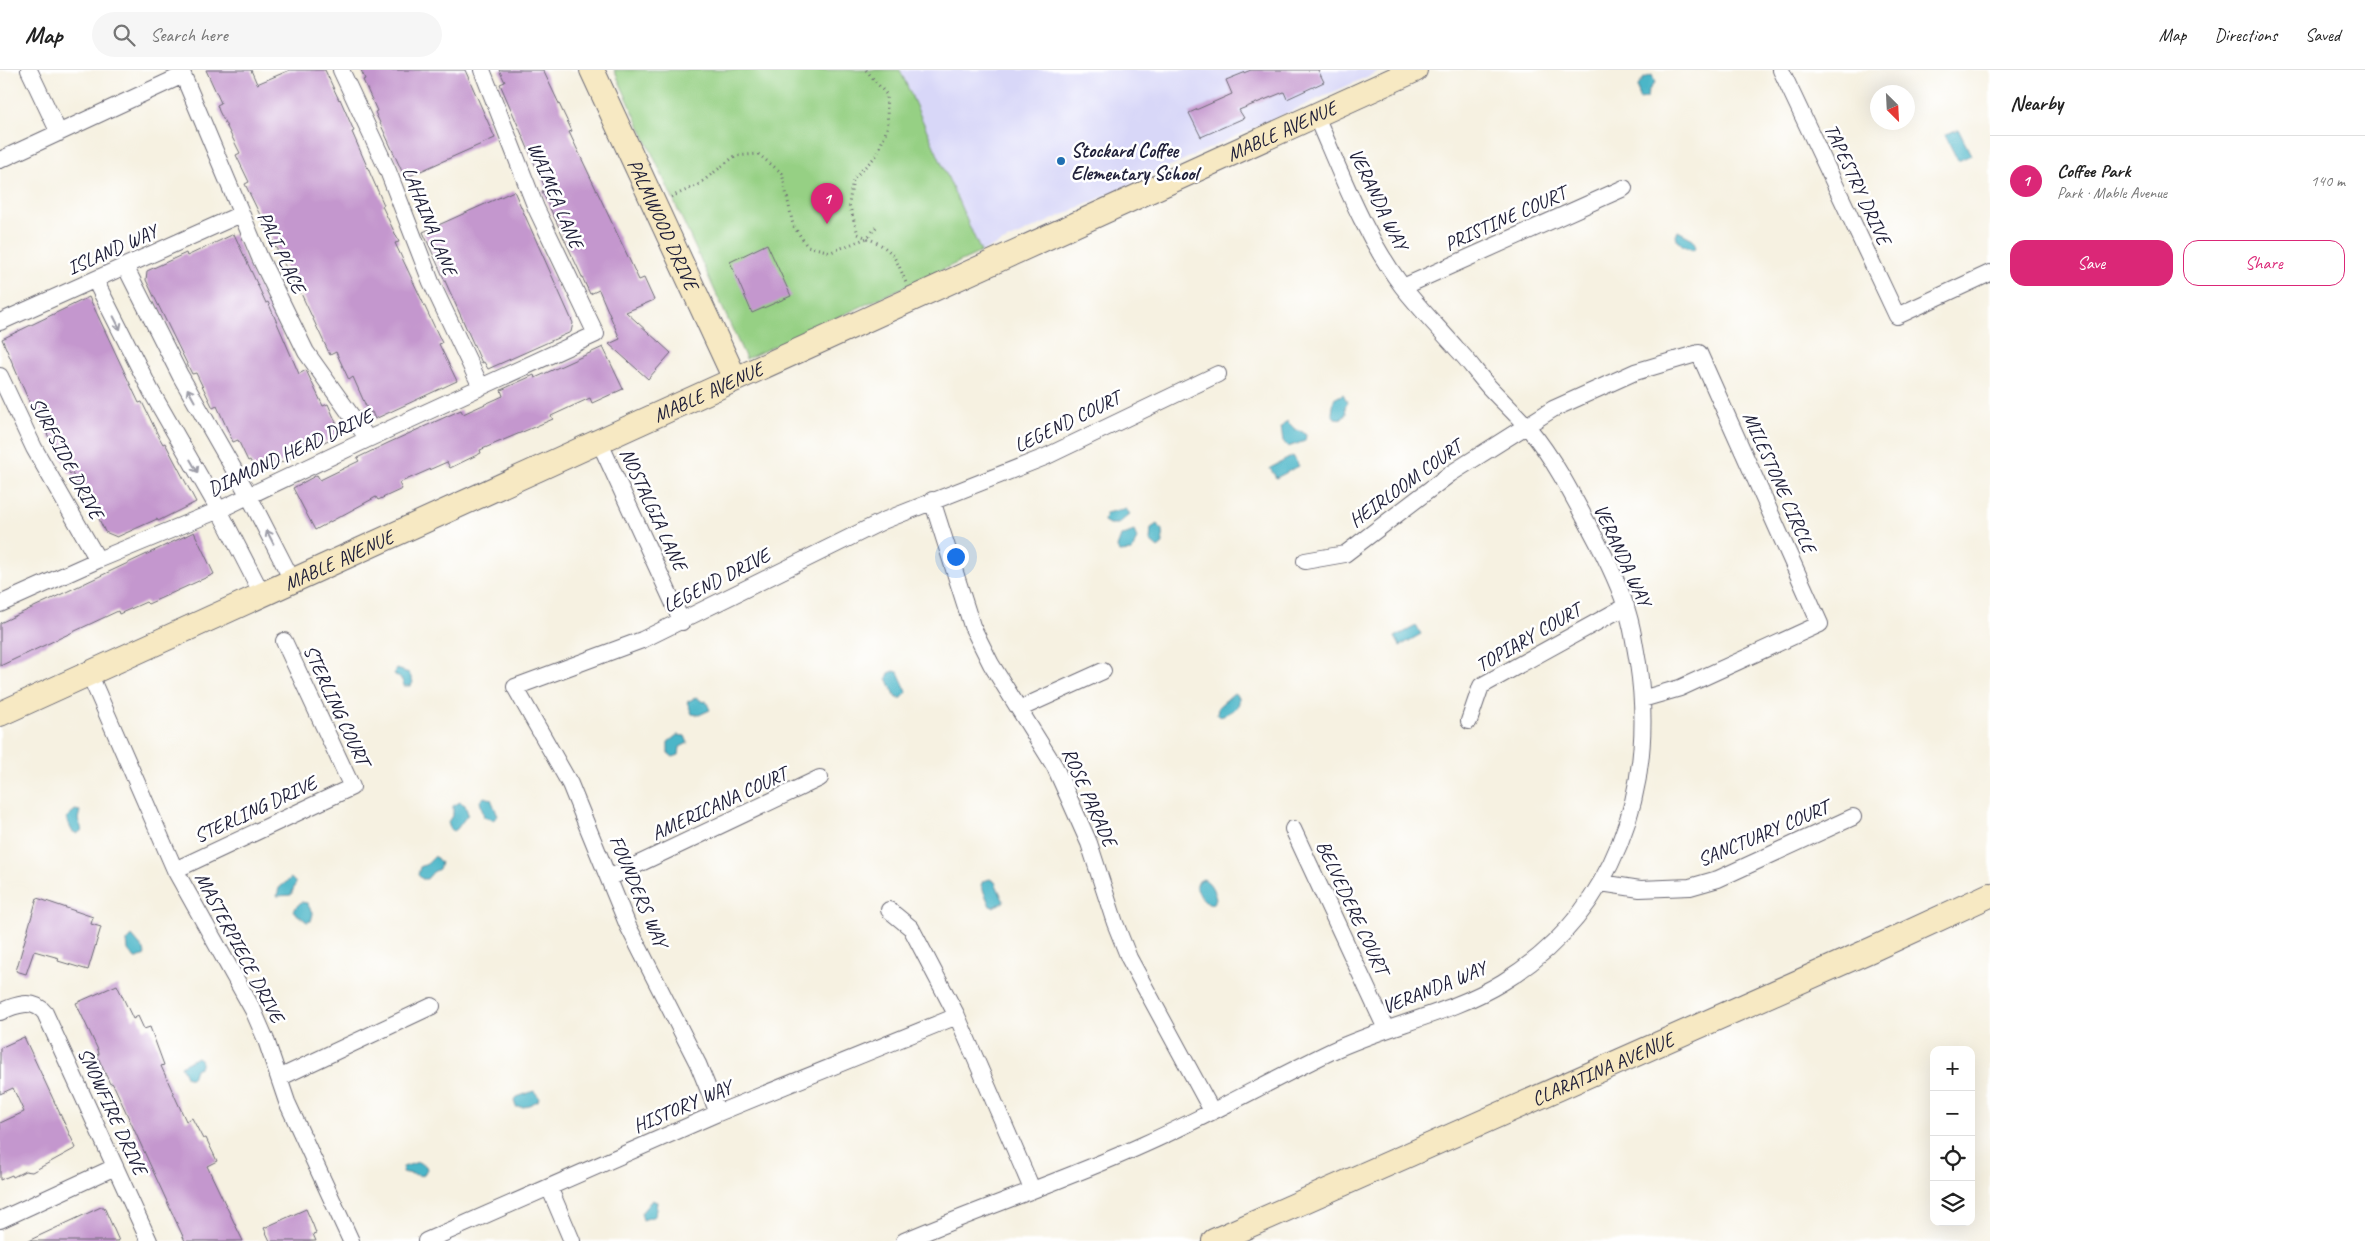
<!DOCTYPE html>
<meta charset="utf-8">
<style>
:root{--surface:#fff;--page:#f6f6f6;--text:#222;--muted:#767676;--line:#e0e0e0;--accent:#db2777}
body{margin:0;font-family:Caveat,sans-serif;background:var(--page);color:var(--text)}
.controls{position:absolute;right:15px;bottom:15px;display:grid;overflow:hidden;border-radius:10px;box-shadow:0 5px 20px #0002}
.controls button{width:45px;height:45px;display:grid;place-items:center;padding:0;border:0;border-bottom:1px solid var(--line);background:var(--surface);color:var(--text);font:25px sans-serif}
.compass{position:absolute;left:1870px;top:15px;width:45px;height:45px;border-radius:50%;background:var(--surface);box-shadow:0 5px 20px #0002;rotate:156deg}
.you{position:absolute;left:955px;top:486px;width:18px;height:18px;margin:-12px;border:4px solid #fff;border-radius:50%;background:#1a73e8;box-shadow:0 0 0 8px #1a73e833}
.badge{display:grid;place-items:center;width:32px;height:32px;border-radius:50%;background:var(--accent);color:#fff;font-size:16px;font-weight:700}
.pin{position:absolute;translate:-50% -41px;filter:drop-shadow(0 1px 2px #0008)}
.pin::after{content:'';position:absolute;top:26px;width:18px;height:15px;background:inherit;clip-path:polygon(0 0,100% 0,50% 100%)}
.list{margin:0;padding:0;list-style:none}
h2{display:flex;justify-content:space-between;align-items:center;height:65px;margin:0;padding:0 20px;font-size:21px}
h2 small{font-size:16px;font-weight:400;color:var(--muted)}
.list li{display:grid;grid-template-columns:32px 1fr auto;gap:15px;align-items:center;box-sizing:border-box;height:90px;padding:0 20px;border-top:1px solid var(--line)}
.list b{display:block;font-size:19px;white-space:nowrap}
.list p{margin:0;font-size:16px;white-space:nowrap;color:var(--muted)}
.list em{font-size:16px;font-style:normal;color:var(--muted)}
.actions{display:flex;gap:10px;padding:15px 20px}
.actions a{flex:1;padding:11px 0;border:1px solid var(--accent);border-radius:15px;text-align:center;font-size:18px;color:var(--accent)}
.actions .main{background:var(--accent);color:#fff}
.icon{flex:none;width:28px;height:28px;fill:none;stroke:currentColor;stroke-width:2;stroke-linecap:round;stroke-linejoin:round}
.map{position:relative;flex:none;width:1990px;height:1171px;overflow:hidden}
header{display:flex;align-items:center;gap:30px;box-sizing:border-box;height:70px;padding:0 25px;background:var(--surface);border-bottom:1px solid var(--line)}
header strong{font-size:24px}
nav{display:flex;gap:28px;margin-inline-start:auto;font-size:18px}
.search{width:350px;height:45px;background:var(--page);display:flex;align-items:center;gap:12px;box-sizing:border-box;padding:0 18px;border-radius:28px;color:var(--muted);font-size:19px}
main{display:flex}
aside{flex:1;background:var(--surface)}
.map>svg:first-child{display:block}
.built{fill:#d8d7f8}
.green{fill:#96d084;stroke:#5c7960}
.water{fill:#4bb6c8;stroke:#366c82}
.building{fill:#c497ce}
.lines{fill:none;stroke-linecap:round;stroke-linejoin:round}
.street-casing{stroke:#6c6a75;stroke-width:18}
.secondary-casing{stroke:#6c6a75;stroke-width:26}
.path{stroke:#6c6a75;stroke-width:3;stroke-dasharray:1 4;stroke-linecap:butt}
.street{stroke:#fff;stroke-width:16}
.secondary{stroke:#f7e9c3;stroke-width:24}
.oneway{stroke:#9c9ca7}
.poi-dot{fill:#1f6fb2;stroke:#fff;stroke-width:2}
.labels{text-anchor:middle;stroke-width:5;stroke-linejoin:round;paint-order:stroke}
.street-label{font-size:20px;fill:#22223b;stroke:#fff}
.poi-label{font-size:20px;font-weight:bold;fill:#22223b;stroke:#fff;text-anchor:start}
</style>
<header>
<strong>Map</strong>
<div class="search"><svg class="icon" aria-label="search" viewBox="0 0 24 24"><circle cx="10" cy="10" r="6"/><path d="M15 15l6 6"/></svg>Search here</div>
<nav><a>Map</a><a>Directions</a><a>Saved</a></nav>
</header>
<main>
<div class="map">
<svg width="1990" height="1171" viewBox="0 0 1990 1171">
<rect width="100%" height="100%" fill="#fff"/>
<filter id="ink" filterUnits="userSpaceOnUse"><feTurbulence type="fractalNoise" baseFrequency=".02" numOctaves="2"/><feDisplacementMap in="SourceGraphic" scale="10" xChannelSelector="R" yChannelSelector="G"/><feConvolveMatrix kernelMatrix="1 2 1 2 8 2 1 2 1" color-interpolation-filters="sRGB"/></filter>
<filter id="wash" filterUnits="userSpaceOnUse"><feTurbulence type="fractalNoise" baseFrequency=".0096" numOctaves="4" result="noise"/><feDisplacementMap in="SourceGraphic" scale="20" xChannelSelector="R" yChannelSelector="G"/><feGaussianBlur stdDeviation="1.12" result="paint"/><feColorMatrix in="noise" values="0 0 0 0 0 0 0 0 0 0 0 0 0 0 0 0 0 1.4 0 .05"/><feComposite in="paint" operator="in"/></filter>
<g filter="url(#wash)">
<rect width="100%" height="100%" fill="#f6f1e1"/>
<!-- built -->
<path class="built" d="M900 0H1382L981 182Z"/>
<!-- green -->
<path class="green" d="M614 0H900L981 182 746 289Z"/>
<!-- water -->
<path class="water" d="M1652 5 1655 13 1648 21 1647 28 1639 29 1638 16 1644 8Z
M1958 59 1971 85 1958 91 1945 65Z
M1678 161 1693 169 1696 177 1693 180C1686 178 1677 173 1676 166Z
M1343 324 1348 333 1345 336 1346 344 1342 349 1335 348 1332 344 1334 329Z
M1287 351 1296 360 1303 362 1306 365 1305 371 1288 377 1283 371 1281 357Z
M1293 386 1299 396 1276 408 1270 398Z
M1123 439H1126L1130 444 1118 454H1109L1104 451 1106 443Z
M1157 454 1162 460 1163 474 1158 478 1150 471 1151 458Z
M1134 461 1137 468 1132 481 1119 482 1117 477 1121 466Z
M1416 556 1421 564 1400 576 1395 567Z
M397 599 409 603 413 612 411 616H404L402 610 394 604Z
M894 601 898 602 907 622 902 628H896L887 608 889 603Z
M1234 623 1239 627C1241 639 1230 643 1220 646L1217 645 1218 637Z
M696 627 703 632 706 631 710 640 699 645 692 644 687 632Z
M677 665 685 666 688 673 680 677 679 685 673 687 668 683V672Z
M484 727 491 729 498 746 493 750 484 747 480 731Z
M460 732 465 735 468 744 457 759 454 761 450 759 448 752 453 744V736Z
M75 740 80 741 78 749 82 760 77 764 72 761 66 748Z
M435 786 441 793 439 799 433 802 427 809H422L418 805 420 797 427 794Z
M291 808 296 813 291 825 277 826 279 818Z
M990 809 995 812 1004 832 993 837 990 836 981 815 983 811Z
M1203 809C1210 811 1215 822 1216 829L1212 834 1203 831 1196 817 1199 811Z
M301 832 307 833 313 844 311 851 307 852 294 842 293 840Z
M132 866 144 880 145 885 135 889 128 880 127 871Z
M197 987 201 990V996L195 999 192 1008H187L181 996Z
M534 1021 539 1027 538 1031 524 1037H516L514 1031 517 1027Z
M418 1092 426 1096 427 1099 423 1106 402 1102 403 1097Z
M652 1130 657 1132 655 1146 643 1150 641 1143Z"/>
<g id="blocks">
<!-- building -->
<path class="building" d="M206 0H251L257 14 290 0H325L339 30 340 29 354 61 352 62 384 135 382 136 399 172 395 173 442 273 439 274 457 311 375 349 372 342 369 343 353 307 349 310 336 282 330 285 297 215 295 216 260 145 245 114 249 112 236 85 240 83 219 41 217 35 221 33Z
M361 0H465L495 68 405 108 375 42 377 41 363 10 365 9Z
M499 0H543L572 61 569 62 639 210 644 208 654 230 626 242 671 283 648 309 609 274 620 269 599 220 590 224 542 121 546 120 500 14 505 12Z
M1251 0H1318L1324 12 1287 29 1284 22 1239 40 1244 48 1201 67 1189 43 1232 24 1226 10Z
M514 121 573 253 571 262 488 299 484 292 482 293 423 162Z
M234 164 266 233 268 232 299 304 306 300 323 336 328 334 341 364 257 404 250 390 248 391 238 370 233 372 217 336 213 338 196 303 192 304 146 210 147 201 186 183 187 186Z
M767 174 791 226 752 243 730 192Z
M89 227 139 333 142 332 159 367 163 374 165 373 196 432 158 451 157 449 117 467 105 462 93 436 88 438 72 403 70 404 65 396 53 369 50 370 34 335 31 336 2 269Z
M603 277 623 319 592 333 590 328 551 346 553 349 480 380 481 383 450 398 447 392 399 413 402 419 378 430 376 427 315 460 293 418 317 405 320 410 359 391 357 388 388 373 461 340 463 344 503 326 501 320 534 305 535 308Z
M194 462 214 504 148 534 146 532 119 544 118 541 0 596V553Z
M37 828 93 847 91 854 101 857 88 900 58 891 59 888 34 881 26 904 16 901Z
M117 915 133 949 138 946 144 959 150 957 164 995 161 996 186 1051 192 1048 203 1069 206 1068 217 1091 207 1096 243 1171H185L115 1018 112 1013 110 1014 97 985 99 984 98 980 76 933Z
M24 967 76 1078 32 1102 25 1101 13 1107 12 1105 0 1110V1053L24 1042 13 1018 0 1024V978Z
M101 1137H104L119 1171H28Z
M306 1139 313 1155 316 1163 313 1164 316 1171H270L264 1158Z"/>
</g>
</g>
<g filter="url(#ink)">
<use href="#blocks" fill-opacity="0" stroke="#6c6a75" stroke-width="1"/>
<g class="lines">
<!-- street casing -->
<g class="street-casing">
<path id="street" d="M29 0 59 63
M181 0 260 188 306 282 368 369
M341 0 388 101 431 212 481 317
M1781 0 1897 246 1990 203
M0 90 183 5
M125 196 180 305 249 426 292 510
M95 210 151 321 219 440 262 524
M1403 217 1624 118
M0 252 241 144
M0 306 34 378 98 490
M599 371 682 552
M932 430 972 556 991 594 1055 697 1089 773 1115 853 1129 888 1212 1041
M1305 491 1345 484 1450 404 1553 339 1635 302 1699 283 1820 554 1680 618 1642 629
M0 534 98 490 219 440 368 369 596 264 536 138 482 0
M89 603 175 800 253 940 266 970 287 1032 351 1171
M1019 639 1103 601
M1469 651 1481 616 1626 536
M1293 759 1386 959
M175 800 352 717 284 571
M609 808 820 708
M1601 813 1640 819 1690 817 1718 809 1853 747
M889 840 911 858 957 946 1032 1119
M0 942C15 935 33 928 45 943L149 1171
M279 1008 432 936
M718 1043 698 994 628 856 570 714 515 617 642 570 883 451 1045 387 1218 304
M549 1117 572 1171
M0 1150 115 1097
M426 1171 718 1043 957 946
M904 1171C983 1137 1066 1110 1145 1074 1208 1046 1269 1011 1332 981 1387 955 1451 944 1503 912 1614 844 1657 719 1638 593 1635 577 1633 560 1628 544 1620 515 1605 486 1591 460 1573 426 1554 389 1530 360 1517 345 1503 332 1489 317 1478 305 1469 291 1457 279 1439 258 1419 238 1402 216 1363 164 1341 103 1315 44"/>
</g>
<!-- secondary casing -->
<g class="secondary-casing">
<g id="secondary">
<path id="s1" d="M592 0 735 309"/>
<path id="s2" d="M0 644 1415 0"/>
<path id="s3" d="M1214 1171 1873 879 1990 825"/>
</g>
</g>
<!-- path -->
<path class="path" d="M866 0 886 24 888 56 877 85 853 109 849 134 858 164C889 177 894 181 906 213
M671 127 698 115 735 86 758 84 782 103 793 155 807 176 831 182 867 168 878 155"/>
<!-- street -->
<use href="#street" class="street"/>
<!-- secondary -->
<use href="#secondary" class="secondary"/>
</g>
<!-- one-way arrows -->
<defs><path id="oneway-shaft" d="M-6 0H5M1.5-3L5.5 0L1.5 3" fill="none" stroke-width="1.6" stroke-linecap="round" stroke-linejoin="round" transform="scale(1.25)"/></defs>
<g class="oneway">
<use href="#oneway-shaft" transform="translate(117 253) rotate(63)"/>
<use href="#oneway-shaft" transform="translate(191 325) rotate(-119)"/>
<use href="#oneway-shaft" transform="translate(194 396) rotate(60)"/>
<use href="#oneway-shaft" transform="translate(270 467) rotate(-117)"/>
</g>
</g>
<!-- markers -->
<circle class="poi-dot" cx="1061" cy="91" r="5"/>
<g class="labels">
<!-- street labels -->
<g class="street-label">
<text dy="7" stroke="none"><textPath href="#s2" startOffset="1408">MABLE AVENUE</textPath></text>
<text transform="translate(1858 114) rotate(65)" y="7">TAPESTRY DRIVE</text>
<text transform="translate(556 125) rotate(67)" y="7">WAIMEA LANE</text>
<text transform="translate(1379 129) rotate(64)" y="7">VERANDA WAY</text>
<text transform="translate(1505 148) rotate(-24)" y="7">PRISTINE COURT</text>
<text transform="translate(430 151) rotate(68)" y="7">LAHAINA LANE</text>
<text dy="7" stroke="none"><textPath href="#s1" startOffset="170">PALMWOOD DRIVE</textPath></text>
<text transform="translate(112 179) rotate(-24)" y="7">ISLAND WAY</text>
<text transform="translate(282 182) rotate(65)" y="7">PALI PLACE</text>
<text dy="7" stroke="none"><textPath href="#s2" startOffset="778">MABLE AVENUE</textPath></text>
<text transform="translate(1067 351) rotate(-26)" y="7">LEGEND COURT</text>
<text transform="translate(290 382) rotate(-25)" y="7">DIAMOND HEAD DRIVE</text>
<text transform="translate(67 388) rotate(62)" y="7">SURFSIDE DRIVE</text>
<text transform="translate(1780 412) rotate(66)" y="7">MILESTONE CIRCLE</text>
<text transform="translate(1405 413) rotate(-36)" y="7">HEIRLOOM COURT</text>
<text transform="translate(654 439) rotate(65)" y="7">NOSTALGIA LANE</text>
<text transform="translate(1623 485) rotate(65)" y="7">VERANDA WAY</text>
<text dy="7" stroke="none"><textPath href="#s2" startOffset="372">MABLE AVENUE</textPath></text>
<text transform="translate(716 510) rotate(-27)" y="7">LEGEND DRIVE</text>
<text transform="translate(1528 567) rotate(-30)" y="7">TOPIARY COURT</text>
<text transform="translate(337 635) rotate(65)" y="7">STERLING COURT</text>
<text transform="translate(1090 727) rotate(66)" y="7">ROSE PARADE</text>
<text transform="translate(719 733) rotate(-25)" y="7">AMERICANA COURT</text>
<text transform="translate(255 739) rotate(-25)" y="7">STERLING DRIVE</text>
<text transform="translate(1763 763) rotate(-23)" y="7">SANCTUARY COURT</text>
<text transform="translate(639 821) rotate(67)" y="7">FOUNDERS WAY</text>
<text transform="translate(1353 837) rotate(65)" y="7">BELVEDERE COURT</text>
<text transform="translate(240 877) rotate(62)" y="7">MASTERPIECE DRIVE</text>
<text transform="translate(1434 917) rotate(-22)" y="7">VERANDA WAY</text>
<text dy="7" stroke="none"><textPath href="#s3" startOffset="425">CLARATINA AVENUE</textPath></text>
<text transform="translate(682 1036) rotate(-23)" y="7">HISTORY WAY</text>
<text transform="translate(113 1041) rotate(65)" y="7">SNOWFIRE DRIVE</text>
</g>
<!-- poi labels -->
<g class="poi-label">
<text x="1071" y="87">Stockard Coffee<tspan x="1071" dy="23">Elementary School</tspan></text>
</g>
</g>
</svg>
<div class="controls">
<button>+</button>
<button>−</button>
<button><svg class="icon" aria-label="locate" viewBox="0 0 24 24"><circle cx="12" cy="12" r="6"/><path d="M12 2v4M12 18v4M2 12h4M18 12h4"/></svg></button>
<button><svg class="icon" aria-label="layers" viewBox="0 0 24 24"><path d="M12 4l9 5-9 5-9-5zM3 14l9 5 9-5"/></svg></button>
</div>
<svg class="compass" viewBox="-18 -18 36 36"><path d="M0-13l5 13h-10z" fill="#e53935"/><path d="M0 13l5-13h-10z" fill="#767676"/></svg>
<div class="you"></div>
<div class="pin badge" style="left:827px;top:154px">1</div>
</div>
<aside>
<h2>Nearby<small></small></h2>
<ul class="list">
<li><span class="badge">1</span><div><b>Coffee Park</b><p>Park · Mable Avenue</p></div><em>140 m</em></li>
</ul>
<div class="actions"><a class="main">Save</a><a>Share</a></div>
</aside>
</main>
